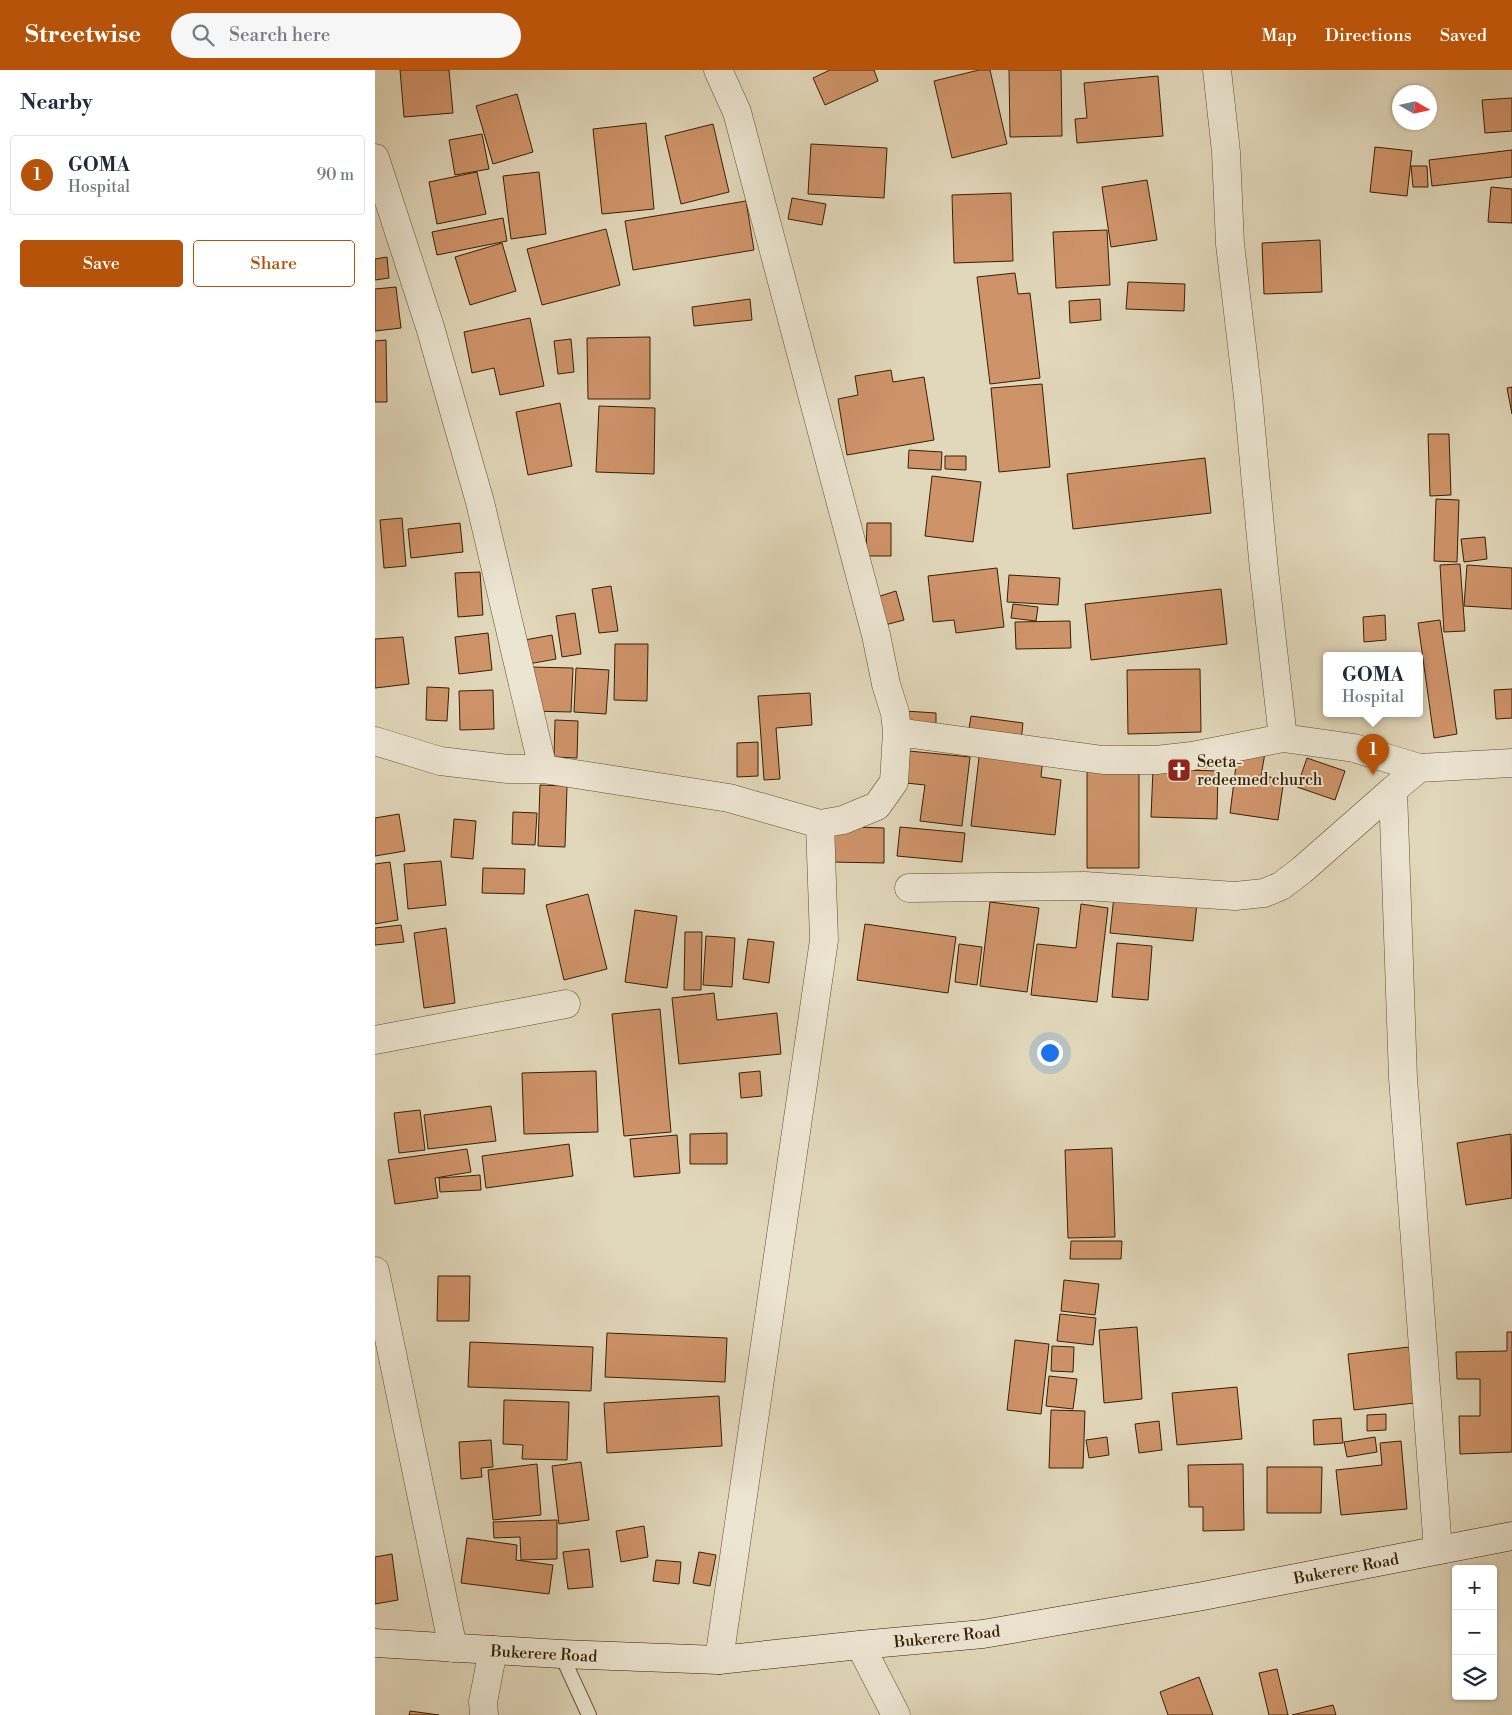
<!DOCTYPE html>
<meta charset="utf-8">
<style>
:root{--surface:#fff;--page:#f6f6f7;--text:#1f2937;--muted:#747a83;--line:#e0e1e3;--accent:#b45309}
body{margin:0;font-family:"Libre Bodoni",serif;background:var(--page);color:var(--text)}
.controls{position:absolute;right:15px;bottom:15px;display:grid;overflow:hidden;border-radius:5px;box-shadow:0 1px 4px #0004}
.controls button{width:45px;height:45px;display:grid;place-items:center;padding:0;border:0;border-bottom:1px solid var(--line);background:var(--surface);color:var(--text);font:25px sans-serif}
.compass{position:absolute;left:1017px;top:15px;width:45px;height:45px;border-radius:50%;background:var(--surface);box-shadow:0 1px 4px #0004;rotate:99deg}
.you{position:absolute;left:674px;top:982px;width:18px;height:18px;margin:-12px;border:4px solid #fff;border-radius:50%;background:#1a73e8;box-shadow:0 0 0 8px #1a73e833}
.badge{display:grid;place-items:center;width:32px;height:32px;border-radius:50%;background:var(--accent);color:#fff;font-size:16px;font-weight:700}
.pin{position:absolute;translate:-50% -41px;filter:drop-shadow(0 1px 2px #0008)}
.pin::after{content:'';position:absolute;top:26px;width:18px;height:15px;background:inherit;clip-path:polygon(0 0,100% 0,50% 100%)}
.popup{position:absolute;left:948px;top:582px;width:100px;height:65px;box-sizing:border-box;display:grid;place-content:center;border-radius:5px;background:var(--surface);filter:drop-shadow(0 1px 4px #0005);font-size:16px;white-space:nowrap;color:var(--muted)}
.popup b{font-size:19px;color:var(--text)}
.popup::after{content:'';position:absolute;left:50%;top:100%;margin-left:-10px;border:10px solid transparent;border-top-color:var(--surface)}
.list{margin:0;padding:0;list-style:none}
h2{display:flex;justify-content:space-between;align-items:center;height:65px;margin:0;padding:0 20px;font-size:21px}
h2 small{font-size:16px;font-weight:400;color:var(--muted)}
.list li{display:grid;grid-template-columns:32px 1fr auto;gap:15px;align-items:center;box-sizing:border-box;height:80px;margin:0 10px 10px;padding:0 10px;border:1px solid var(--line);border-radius:5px}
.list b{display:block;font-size:19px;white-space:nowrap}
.list p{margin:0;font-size:16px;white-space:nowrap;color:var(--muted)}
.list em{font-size:16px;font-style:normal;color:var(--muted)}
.actions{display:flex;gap:10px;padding:15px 20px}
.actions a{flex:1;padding:11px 0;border:1px solid var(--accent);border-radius:5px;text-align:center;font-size:18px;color:var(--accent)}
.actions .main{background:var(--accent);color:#fff}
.icon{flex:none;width:28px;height:28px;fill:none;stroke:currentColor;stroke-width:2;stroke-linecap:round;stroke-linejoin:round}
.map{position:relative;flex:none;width:1137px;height:1645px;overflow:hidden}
header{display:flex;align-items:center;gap:30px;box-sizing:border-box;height:70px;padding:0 25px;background:var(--accent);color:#fff}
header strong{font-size:24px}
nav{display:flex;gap:28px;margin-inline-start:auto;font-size:18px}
.search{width:350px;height:45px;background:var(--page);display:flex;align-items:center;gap:12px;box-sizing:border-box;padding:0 18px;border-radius:28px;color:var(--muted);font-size:19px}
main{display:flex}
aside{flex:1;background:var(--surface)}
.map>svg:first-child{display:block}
.building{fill:#cf936a;stroke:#382003}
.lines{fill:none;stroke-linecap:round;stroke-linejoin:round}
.lane-casing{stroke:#624e31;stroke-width:16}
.street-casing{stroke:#624e31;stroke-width:29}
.secondary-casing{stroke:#382003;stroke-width:29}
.lane{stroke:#ece5d2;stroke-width:14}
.street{stroke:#ece5d2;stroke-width:28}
.secondary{stroke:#ece5d2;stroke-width:28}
.labels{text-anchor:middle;stroke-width:4;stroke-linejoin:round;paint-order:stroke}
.poi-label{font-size:16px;fill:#382003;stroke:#ece5d2;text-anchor:start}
.street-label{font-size:16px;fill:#382003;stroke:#ece5d2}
</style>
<header>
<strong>Streetwise</strong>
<div class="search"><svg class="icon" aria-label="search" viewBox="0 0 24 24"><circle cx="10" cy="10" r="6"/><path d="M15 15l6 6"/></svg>Search here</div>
<nav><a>Map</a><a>Directions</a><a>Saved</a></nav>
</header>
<main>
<aside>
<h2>Nearby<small></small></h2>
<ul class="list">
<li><span class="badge">1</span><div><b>GOMA</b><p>Hospital</p></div><em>90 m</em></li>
</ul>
<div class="actions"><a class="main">Save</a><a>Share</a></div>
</aside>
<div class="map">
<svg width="1137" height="1645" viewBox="0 0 1137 1645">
<rect width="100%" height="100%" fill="#e1d7ba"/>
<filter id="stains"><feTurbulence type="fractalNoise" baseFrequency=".004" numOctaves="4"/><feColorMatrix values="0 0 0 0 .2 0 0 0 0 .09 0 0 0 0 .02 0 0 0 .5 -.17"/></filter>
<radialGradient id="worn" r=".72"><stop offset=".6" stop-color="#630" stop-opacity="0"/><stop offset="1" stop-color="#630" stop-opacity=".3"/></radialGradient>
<!-- building -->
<path class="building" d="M25 0H74L78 43 29 47Z
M455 0H499L503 11 450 35 438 8Z
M604 0H615L632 74 577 88 559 11Z
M634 0H686L687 66 635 67Z
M783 6 788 66 702 73 700 49 712 48 709 13Z
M142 24 158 82 118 94 101 36Z
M1137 28V61L1110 63 1107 30Z
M271 53 279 139 227 144 218 59Z
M338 54 354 122 306 134 290 66Z
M107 64 114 99 80 105 74 70Z
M436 74 512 78 509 128 433 124Z
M1000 77 1037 81 1032 126 995 122Z
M1137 80V107L1057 116 1054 90Z
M1036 96H1052L1053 117H1038Z
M102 102 111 144 62 154 54 112Z
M164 102 171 164 136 169 128 106Z
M772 110 782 170 736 177 727 117Z
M1116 117 1137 119V153L1113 152Z
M636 123 638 191 579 193 577 125Z
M417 128 451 134 447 155 413 149Z
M371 131 379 180 258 200 250 151Z
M128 148 132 171 62 185 57 162Z
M231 159 245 215 167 235 152 179Z
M732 160 735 215 681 218 678 162Z
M945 170 947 222 889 224 887 173Z
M127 173 141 221 95 235 80 187Z
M12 187 14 208 0 210V189Z
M640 203 643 224 655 223 665 308 615 314 602 207Z
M753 212 810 214 809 241 751 239Z
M21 217 26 258 0 261V219Z
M375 229 377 250 319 256 317 237Z
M725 229 726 250 695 253 694 231Z
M155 248 169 316 125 325 119 298 97 303 89 262Z
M275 267V329H213L212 268Z
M196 269 199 302 183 304 179 271Z
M11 270 12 332H0V271Z
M516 300 518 312 549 307 559 370 472 385 463 329 483 325 480 306Z
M667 314 675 397 624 402 616 318Z
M1137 317V344L1132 318Z
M185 333 197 396 153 405 141 342Z
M224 336 280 338 279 404 221 402Z
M1053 364H1074L1076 425 1055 426Z
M534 380 567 382 566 400 533 398Z
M570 386H591V400L570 399Z
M830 388 836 443 698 459 692 404Z
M557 406 606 412 598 472 550 466Z
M1061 429 1084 430 1082 492 1059 491Z
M27 448 31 496 9 498 5 450Z
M85 453 88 482 36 488 33 459Z
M492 453H516V486H491Z
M1110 467 1112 489 1089 492 1086 469Z
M1085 494 1090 561 1069 562 1065 495Z
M1092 495 1137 498V539L1089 536Z
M622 498 629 557 581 563 579 550 558 552 553 506Z
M105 502 108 545 83 547 80 503Z
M634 505 685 508 683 535 632 532Z
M236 516 243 561 224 563 217 519Z
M846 519 852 574 716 590 710 534Z
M521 521 529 550 510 555 502 527Z
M638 534 663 537 661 551 636 548Z
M200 543 206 584 187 587 181 546Z
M1010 545 1011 570 989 572 988 547Z
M1065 550 1082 664 1059 668 1043 553Z
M695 551 696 578 641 579 640 552Z
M113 563 117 600 84 604 80 567Z
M177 565 181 589 148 595 144 571Z
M28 567 34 614 0 618V569Z
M240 574H273L272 631 239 630Z
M156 597 198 598 196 642 155 641Z
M201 598 234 600 231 644 199 642Z
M825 599 826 662 753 664 752 600Z
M52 617 74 618 72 651 51 650Z
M1137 619V648L1121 649 1119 620Z
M118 620 119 659 85 660 84 621Z
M435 623 437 655 401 658 405 709 389 710 383 626Z
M530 641 561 643V658L528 656Z
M596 646 648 653 646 671 593 665Z
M180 650 203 651 202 688 179 687Z
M383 672V706L362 707V673Z
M605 679 668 686 666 707 686 710 680 765 596 756Z
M863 680 890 683 886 706 909 709 903 750 855 743Z
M534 681 595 687 587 756 545 751 550 715 531 713Z
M932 688 970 701 960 730 922 717Z
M712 693 764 694V798H712Z
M778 699 843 701 842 749 776 747Z
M165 715 192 716 190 777 163 776Z
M138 742 162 743 160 775 137 774Z
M24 744 30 781 0 786V748Z
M79 749 101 751 98 789 76 787Z
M456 756 509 758V793L455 792Z
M525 757 590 763 587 792 522 786Z
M66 791 71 835 33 839 29 794Z
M15 792 23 850 0 854V794Z
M108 798 150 799 149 824 107 823Z
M213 824 232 899 189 910 171 835Z
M739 826 822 833 818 871 735 863Z
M615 832 664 838 652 922 605 916Z
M706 834 733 838 722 932 656 925 662 874 701 878Z
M260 840 302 846 292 918 250 912Z
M490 854 581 867 573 923 482 910Z
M26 855 29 872 0 875V858Z
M71 858 80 933 49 938 39 863Z
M310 862H327L326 920H309Z
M331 866 360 868 357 917 328 915Z
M373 869 399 872 394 913 368 909Z
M742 873 777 876 773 930 737 927Z
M584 874 607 877 602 915 580 912Z
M339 923 342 950 402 943 406 984 304 994 297 928Z
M285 939 296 1062 249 1066 237 944Z
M221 1001 223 1062 149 1064 147 1003Z
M385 1001 387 1026 366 1028 364 1003Z
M116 1036 121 1071 53 1079 49 1045Z
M45 1040 50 1080 24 1083 19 1043Z
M352 1063V1094H315V1064Z
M1136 1064 1137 1128 1091 1135 1082 1073Z
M302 1065 305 1103 259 1107 255 1069Z
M194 1074 198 1106 111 1118 107 1086Z
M737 1078 740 1167 693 1168 690 1080Z
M92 1079 96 1102 60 1108 63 1128 20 1134 13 1090Z
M105 1105 106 1120 65 1122 64 1108Z
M696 1171H747L746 1189H695Z
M63 1206H95L94 1251H62Z
M689 1210 724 1214 720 1245 686 1241Z
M685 1244 721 1248 718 1275 682 1271Z
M762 1257 767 1329 729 1333 724 1260Z
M1132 1262H1137V1382L1085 1384 1084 1346H1105V1309H1082L1081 1282 1132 1281Z
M232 1263 352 1268 350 1312 230 1307Z
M640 1270 674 1274 666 1344 632 1340Z
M95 1272 218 1277 216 1321 93 1317Z
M677 1276 699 1277 698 1302 676 1301Z
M1034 1277 1040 1333 979 1340 973 1284Z
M674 1306 702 1309 698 1339 671 1336Z
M862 1317 867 1369 802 1375 797 1323Z
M344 1326 347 1376 232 1383 229 1333Z
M129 1330 194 1332 192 1390 147 1389 148 1375 128 1374Z
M676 1340 710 1341 708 1398H674Z
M1011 1344V1360L992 1361V1345Z
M966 1348 968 1373 939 1375 938 1350Z
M784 1351 787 1380 764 1383 760 1354Z
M732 1367 734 1385 714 1388 711 1370Z
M1000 1367 1002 1382 972 1387 969 1372Z
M116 1370 118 1397 106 1398 107 1407 86 1409 84 1372Z
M1026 1371 1032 1439 966 1445 961 1400 1007 1395 1005 1373Z
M206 1392 214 1450 184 1454 177 1396Z
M162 1394 166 1445 118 1450 113 1400Z
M868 1394 869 1460 828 1461V1437H814L813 1395Z
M892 1397H947L946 1443H892Z
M182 1450V1489L146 1490 145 1467 119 1468 118 1452Z
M269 1456 273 1487 246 1492 241 1461Z
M92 1468 142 1475 141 1490 178 1495 174 1524 86 1513Z
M214 1479 218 1517 193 1519 188 1482Z
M324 1482 341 1485 335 1516 318 1513Z
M17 1484 23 1530 0 1534V1487Z
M281 1490 306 1492 304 1514 278 1511Z
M902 1599 913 1645H894L884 1603Z
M824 1607 838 1645H793L785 1622Z
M958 1635 961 1645H917Z
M35 1641 64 1645H34Z"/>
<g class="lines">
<!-- lane casing -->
<g class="lane-casing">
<path id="lane" d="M186 1584 214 1645"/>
</g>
<!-- street casing -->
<g class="street-casing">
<path id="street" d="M343 0 362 42 501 565 511 614 520 643 522 662 519 712 502 736 468 750 445 754 449 870 344 1590
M842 0 851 82 855 174 873 327 889 500 908 668
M0 88 55 257 105 432 168 699
M522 662 728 690H781L817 686 908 668 979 678 1044 698 1137 693
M0 671 65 691 133 699H168L354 728 445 754
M1044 698 1018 720 1028 1008 1063 1480
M534 818 710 816 860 826 889 823 906 816 927 800 1018 720
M0 970 191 934
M0 1201 78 1578
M485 1575 521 1645
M109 1645 108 1632 118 1580"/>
</g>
<!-- secondary casing -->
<g class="secondary-casing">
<path id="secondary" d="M0 1573 186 1584 344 1590 485 1575 608 1564 828 1526 1137 1466"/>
</g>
<!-- lane -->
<use href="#lane" class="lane"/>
<!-- street -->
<use href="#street" class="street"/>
<!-- secondary -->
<use href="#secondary" class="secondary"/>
</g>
<!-- icons -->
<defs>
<g id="church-square" transform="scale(1.25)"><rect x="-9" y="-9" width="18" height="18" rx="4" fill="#8f2418" stroke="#ece5d2"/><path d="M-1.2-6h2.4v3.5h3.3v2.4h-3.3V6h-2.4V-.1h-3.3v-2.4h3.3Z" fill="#fff"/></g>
</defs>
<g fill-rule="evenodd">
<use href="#church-square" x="804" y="700"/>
</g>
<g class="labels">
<!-- poi labels -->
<g class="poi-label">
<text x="822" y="697">Seeta-<tspan x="822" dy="18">redeemed church</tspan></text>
</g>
<!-- street labels -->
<g class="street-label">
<text transform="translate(971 1498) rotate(-11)" y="6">Bukerere Road</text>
<text transform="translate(572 1566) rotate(-6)" y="6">Bukerere Road</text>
<text transform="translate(169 1583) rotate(3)" y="6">Bukerere Road</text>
</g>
</g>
<rect width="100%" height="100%" filter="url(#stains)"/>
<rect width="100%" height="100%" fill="url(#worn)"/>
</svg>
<div class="controls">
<button>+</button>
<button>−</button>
<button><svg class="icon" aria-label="layers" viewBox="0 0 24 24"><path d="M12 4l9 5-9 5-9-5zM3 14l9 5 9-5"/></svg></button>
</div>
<svg class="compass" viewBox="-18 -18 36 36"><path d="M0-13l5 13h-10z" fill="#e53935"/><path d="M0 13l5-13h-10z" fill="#747a83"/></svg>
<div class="you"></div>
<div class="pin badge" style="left:998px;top:705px">1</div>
<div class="popup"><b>GOMA</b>Hospital</div>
</div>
</main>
